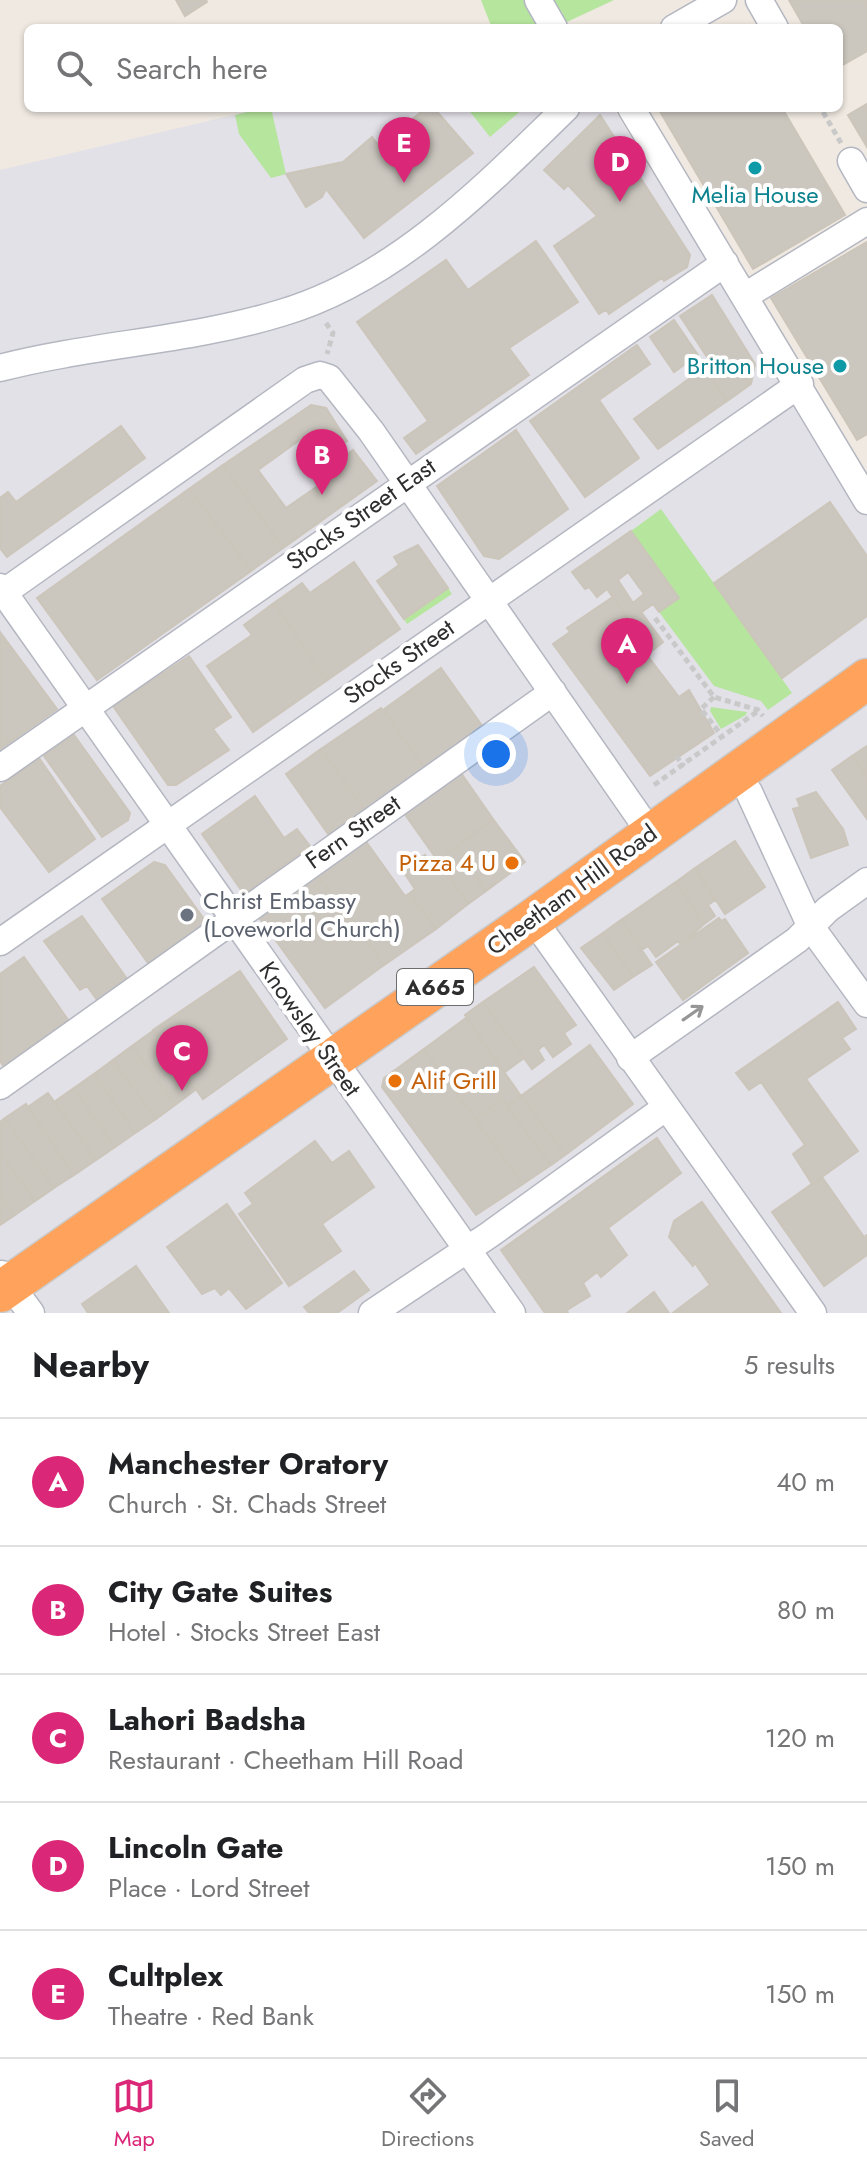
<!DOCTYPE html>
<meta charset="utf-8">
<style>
:root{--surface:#fff;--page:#f2f2f2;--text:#202124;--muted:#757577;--line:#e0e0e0;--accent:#db2777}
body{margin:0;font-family:Jost,sans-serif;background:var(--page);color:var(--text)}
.you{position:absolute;left:496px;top:754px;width:28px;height:28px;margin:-20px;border:6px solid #fff;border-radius:50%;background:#1a73e8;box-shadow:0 0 0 12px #1a73e833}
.badge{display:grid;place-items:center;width:52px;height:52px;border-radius:50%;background:var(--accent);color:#fff;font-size:26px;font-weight:700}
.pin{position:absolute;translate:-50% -66px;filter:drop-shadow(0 2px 4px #0008)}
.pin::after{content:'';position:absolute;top:42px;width:28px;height:24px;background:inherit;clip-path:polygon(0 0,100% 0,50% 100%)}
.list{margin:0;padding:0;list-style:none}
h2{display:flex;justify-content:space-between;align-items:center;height:104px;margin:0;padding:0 32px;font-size:34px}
h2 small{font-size:26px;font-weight:400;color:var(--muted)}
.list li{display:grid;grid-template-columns:52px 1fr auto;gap:24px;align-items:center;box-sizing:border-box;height:128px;padding:0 32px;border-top:2px solid var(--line)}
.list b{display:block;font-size:30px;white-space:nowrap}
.list p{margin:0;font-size:26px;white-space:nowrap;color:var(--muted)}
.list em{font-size:26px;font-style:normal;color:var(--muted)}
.icon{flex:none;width:44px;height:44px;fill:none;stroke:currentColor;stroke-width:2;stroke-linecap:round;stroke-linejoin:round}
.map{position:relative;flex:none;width:867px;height:1313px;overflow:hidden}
.search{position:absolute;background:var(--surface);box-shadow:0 2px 6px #0004;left:24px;right:24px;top:24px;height:88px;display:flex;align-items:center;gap:20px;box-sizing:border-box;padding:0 28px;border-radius:12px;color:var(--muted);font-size:30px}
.sheet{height:744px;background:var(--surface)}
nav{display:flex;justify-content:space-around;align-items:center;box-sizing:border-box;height:112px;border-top:2px solid var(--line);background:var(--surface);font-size:22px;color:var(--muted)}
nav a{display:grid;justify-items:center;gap:4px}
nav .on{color:var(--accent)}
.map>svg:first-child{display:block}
.industrial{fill:#e3e1e8}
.green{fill:#b6e59e}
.building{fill:#cbc7bf;stroke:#cbc5ba;stroke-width:2;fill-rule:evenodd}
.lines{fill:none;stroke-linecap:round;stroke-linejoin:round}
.minor-casing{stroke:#b4b7c1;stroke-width:29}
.highway-casing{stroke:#c9c9c9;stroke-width:43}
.path{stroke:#c9c9c9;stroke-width:5;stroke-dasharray:6 4;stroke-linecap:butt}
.minor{stroke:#fff;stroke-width:26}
.highway{stroke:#ffa35c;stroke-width:40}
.oneway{stroke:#969696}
.culture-dot{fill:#0f9aa8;stroke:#fff;stroke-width:3}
.food-dot{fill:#e8710a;stroke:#fff;stroke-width:3}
.worship-dot{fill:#6b7280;stroke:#fff;stroke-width:3}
.labels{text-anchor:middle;stroke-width:8;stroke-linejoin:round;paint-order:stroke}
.shield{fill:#fff;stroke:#6d6d6d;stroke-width:2}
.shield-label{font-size:22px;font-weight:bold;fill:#2e2e2e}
.culture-label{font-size:24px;fill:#0d838f;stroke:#fff}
.street-label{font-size:24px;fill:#2e2e2e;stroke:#fff}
.food-label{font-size:24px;fill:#c56008;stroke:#fff;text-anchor:end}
.worship-label{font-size:24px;fill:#5b616d;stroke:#fff;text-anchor:start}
</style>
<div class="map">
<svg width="867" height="1313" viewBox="0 0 867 1313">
<rect width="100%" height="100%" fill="#efe9e1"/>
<!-- industrial -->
<path class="industrial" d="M263 108H613L747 326 867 490V1313H0V170Z"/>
<!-- green -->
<path class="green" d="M481 0H614L554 28H492Z
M263 108H271L286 174 271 178 239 134 235 115Z
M467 108H524L490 137Z
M661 509 792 693 768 710 761 701 714 686 659 612 678 598 631 531Z
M448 588 452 594 407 624 404 619Z
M711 707 747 712 746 715 721 729 710 711Z"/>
<!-- building -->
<path class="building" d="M176 0H206L207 2 185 16Z
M789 0H867V51L839 67V28H805Z
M867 104V147L848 115Z
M426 108H434L473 153 364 238 326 189 322 197 306 207 286 174 343 162 372 137 379 146Z
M658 108H782L845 215 753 269Z
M600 115 690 255 687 267 664 281 662 278 609 314 606 310 599 314 554 246 597 216 568 185 564 189 544 170Z
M536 241 578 302 509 348 529 375 416 454 404 438 428 421 357 322 446 260 468 290Z
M867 242V434L857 440 771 298Z
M712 295 755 364 751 384 727 401 704 368 711 363 680 316Z
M674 320 698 355 674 372 650 337Z
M637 345 650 364 599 400 639 458 585 497 530 421Z
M704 368 727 401 658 449 634 419Z
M311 405 326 408 347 441 332 452 315 429 258 470 286 508 345 467 340 460 353 450 377 481 283 548 223 465Z
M121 426 145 458 7 557 0 548V498L8 492 16 502Z
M516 430 568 509 499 559 484 556 437 486Z
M223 465 283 548 251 571 189 489Z
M189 489 251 571 97 680 37 598Z
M830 502 867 556V616L782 678 714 583Z
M631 531 679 598 659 612 653 604 629 621 607 589 597 597 589 587 585 589 572 572ZM628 572 644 594 633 603 618 580Z
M418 545 448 588 404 619 377 581 399 565 394 557Z
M354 562 400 629 326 681 274 603 302 583 310 593Z
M613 597 629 621 641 612 663 642 647 655 679 697 689 690 714 733 650 776 553 644 570 632 567 628Z
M274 603 326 681 253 732 207 666 252 635 244 625Z
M0 632 57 709 0 749Z
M189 656 231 717 213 729 229 750 176 785H168L113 706Z
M441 668 483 727 425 768 383 710Z
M381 708 425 768 365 810 321 749Z
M74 735 130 813 128 820 102 837 44 756Z
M867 746V777L852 756Z
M321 749 365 810 328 834 286 774Z
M852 756 867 777V819L832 770Z
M39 758 95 839 49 872 0 807V786Z
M461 773 493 819 438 861 404 813Z
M816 792 843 829 848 845 811 858 793 809 800 807 797 799Z
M255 796 284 838 297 829 310 846 244 894 202 834Z
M493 819 525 862 486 891 456 847Z
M365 840 405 896 410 893 436 929 384 965 317 874Z
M735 841 765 887 725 914 695 868Z
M456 847 486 891 468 904 438 861Z
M425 855 436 872 443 867 468 904 436 929 410 893 415 889 403 871Z
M154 862 165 865 209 926 150 966 102 899Z
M695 868 715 900 708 905 715 916 704 924 676 882Z
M317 874 384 965 325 1008 258 916Z
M676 882 704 924 681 945 678 941 656 957 648 946 642 950 621 920Z
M82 916 130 983 100 1004 87 986 80 990 44 941Z
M719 918 721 921 725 919 748 953 683 1000 656 962Z
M621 920 652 965 633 977 603 933Z
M603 933 633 977 614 990 581 948Z
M24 957 71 1024 7 1071 0 1061V974Z
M534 967 576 1025 564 1033 571 1044 553 1057 544 1045 538 1050 544 1060 532 1069 483 1002Z
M240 971 287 1039 203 1099 153 1030Z
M483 1002 524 1058 505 1072 465 1015Z
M838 1002 856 1029 842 1038 850 1049 806 1079 858 1151 812 1184 793 1154 805 1145 761 1082 749 1090 736 1073Z
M466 1018 521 1096 507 1106 502 1099 475 1119 424 1049Z
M153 1031 195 1090 175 1105 132 1046Z
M590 1045 633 1104 565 1155 521 1096Z
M132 1046 175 1105 156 1119 113 1060Z
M424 1049 523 1184 476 1215 382 1087 384 1078Z
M113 1060 156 1119 135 1133 94 1074Z
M94 1074 135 1133 115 1147 74 1088Z
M74 1088 115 1147 96 1160 54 1102Z
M48 1093 96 1160 74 1175 28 1107Z
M521 1096 565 1155 551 1165 507 1106Z
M502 1099 551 1165 523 1184 475 1119Z
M26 1104 74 1175 54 1188 5 1118Z
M5 1118 54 1188 35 1201 0 1152V1122Z
M657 1138 681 1173 608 1228 627 1255 601 1277 597 1272 583 1283 590 1296 567 1310 568 1313H545L501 1250Z
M315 1141 332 1163 349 1151 374 1187 322 1224 341 1251 289 1286 239 1214 253 1204 245 1193Z
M0 1152 35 1201 15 1215 0 1195Z
M822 1177 864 1237 867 1235V1255L824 1286 772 1212Z
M0 1195 15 1215 0 1225Z
M702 1202 712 1216 781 1313 674 1312 710 1285 695 1263 693 1266 669 1237 674 1221Z
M227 1204 282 1283 246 1309 229 1288 221 1295 215 1288 202 1294 167 1247Z
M136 1266 169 1313H88L82 1304Z
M354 1271 369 1290 337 1313H309L304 1307Z
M654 1292 669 1313H627Z"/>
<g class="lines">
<!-- minor casing -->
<g class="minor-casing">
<path id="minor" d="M538 0 554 28
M759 0 775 28
M674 28 723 0
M631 108 867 501
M851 161 867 189
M745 296 867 221
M0 368C93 344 190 341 281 313 394 280 484 188 566 108
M0 587 512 1313
M0 595 305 380 320 375 329 378 371 431 651 834
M0 768 725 263
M735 773 749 792 811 927 867 1004
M533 919 813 1313
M0 942 800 384
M630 1058 797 940 828 909 867 881
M0 1086 553 692
M2 1274 31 1313
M372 1313 489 1235 665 1108"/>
</g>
<!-- highway casing -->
<g class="highway-casing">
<path id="highway" d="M0 1292 533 919 867 679"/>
</g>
<!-- path -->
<path class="path" d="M823 112 841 143
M326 323 333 333 327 354
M655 618 714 697 758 710 763 716
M714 697 701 709 722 736
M676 756 684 766
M654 785 758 711"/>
<!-- minor -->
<use href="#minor" class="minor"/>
<!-- highway -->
<use href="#highway" class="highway"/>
</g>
<!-- one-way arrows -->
<defs><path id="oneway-shaft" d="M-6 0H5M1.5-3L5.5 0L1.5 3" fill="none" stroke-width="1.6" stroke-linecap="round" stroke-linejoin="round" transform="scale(2)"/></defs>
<use class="oneway" href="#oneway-shaft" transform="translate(693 1013) rotate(-35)"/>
<!-- markers -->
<g class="culture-dot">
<circle cx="755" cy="168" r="8"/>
<circle cx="840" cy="366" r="8"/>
</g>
<g class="food-dot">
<circle cx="512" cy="863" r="8"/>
<circle cx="395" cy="1081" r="8"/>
</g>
<circle class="worship-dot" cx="187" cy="915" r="8"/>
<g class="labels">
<!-- shield labels -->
<rect class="shield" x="397" y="969" width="76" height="36" rx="6"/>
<g class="shield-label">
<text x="435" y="995">A665</text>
</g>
<!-- culture labels -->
<g class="culture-label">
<text x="755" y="203">Melia House</text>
<text x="824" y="374" text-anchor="end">Britton House</text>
</g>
<!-- street labels -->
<g class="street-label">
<text transform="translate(361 514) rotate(-35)" y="8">Stocks Street East</text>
<text transform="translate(399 662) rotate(-35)" y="8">Stocks Street</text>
<text transform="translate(353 832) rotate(-35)" y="8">Fern Street</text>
<text transform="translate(572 890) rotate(-36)" y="8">Cheetham Hill Road</text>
<text transform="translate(310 1029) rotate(55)" y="8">Knowsley Street</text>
</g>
<!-- food labels -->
<g class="food-label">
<text x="496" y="871">Pizza 4 U</text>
<text x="411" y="1089" text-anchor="start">Alif Grill</text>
</g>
<!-- worship labels -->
<g class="worship-label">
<text x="203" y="909">Christ Embassy<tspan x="203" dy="28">(Loveworld Church)</tspan></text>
</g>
</g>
</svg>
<div class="you"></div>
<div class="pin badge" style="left:627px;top:684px">A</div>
<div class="pin badge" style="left:322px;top:495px">B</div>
<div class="pin badge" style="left:182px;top:1091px">C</div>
<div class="pin badge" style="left:620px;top:202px">D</div>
<div class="pin badge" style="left:404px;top:183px">E</div>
<div class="search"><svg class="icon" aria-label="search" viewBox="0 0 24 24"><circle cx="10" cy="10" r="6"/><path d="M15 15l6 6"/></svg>Search here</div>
</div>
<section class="sheet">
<h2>Nearby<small>5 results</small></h2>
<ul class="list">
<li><span class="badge">A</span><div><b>Manchester Oratory</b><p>Church · St. Chads Street</p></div><em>40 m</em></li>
<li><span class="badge">B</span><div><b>City Gate Suites</b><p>Hotel · Stocks Street East</p></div><em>80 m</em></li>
<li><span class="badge">C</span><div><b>Lahori Badsha</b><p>Restaurant · Cheetham Hill Road</p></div><em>120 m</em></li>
<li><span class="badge">D</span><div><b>Lincoln Gate</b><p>Place · Lord Street</p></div><em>150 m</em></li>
<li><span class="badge">E</span><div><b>Cultplex</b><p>Theatre · Red Bank</p></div><em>150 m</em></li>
</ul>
</section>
<nav>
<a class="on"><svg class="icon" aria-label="map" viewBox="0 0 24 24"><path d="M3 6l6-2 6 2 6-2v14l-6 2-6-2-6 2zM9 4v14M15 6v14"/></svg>Map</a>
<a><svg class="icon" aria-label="directions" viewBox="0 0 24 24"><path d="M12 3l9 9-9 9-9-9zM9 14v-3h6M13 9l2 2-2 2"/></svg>Directions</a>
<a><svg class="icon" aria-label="saved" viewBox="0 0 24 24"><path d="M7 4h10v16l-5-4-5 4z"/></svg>Saved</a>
</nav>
